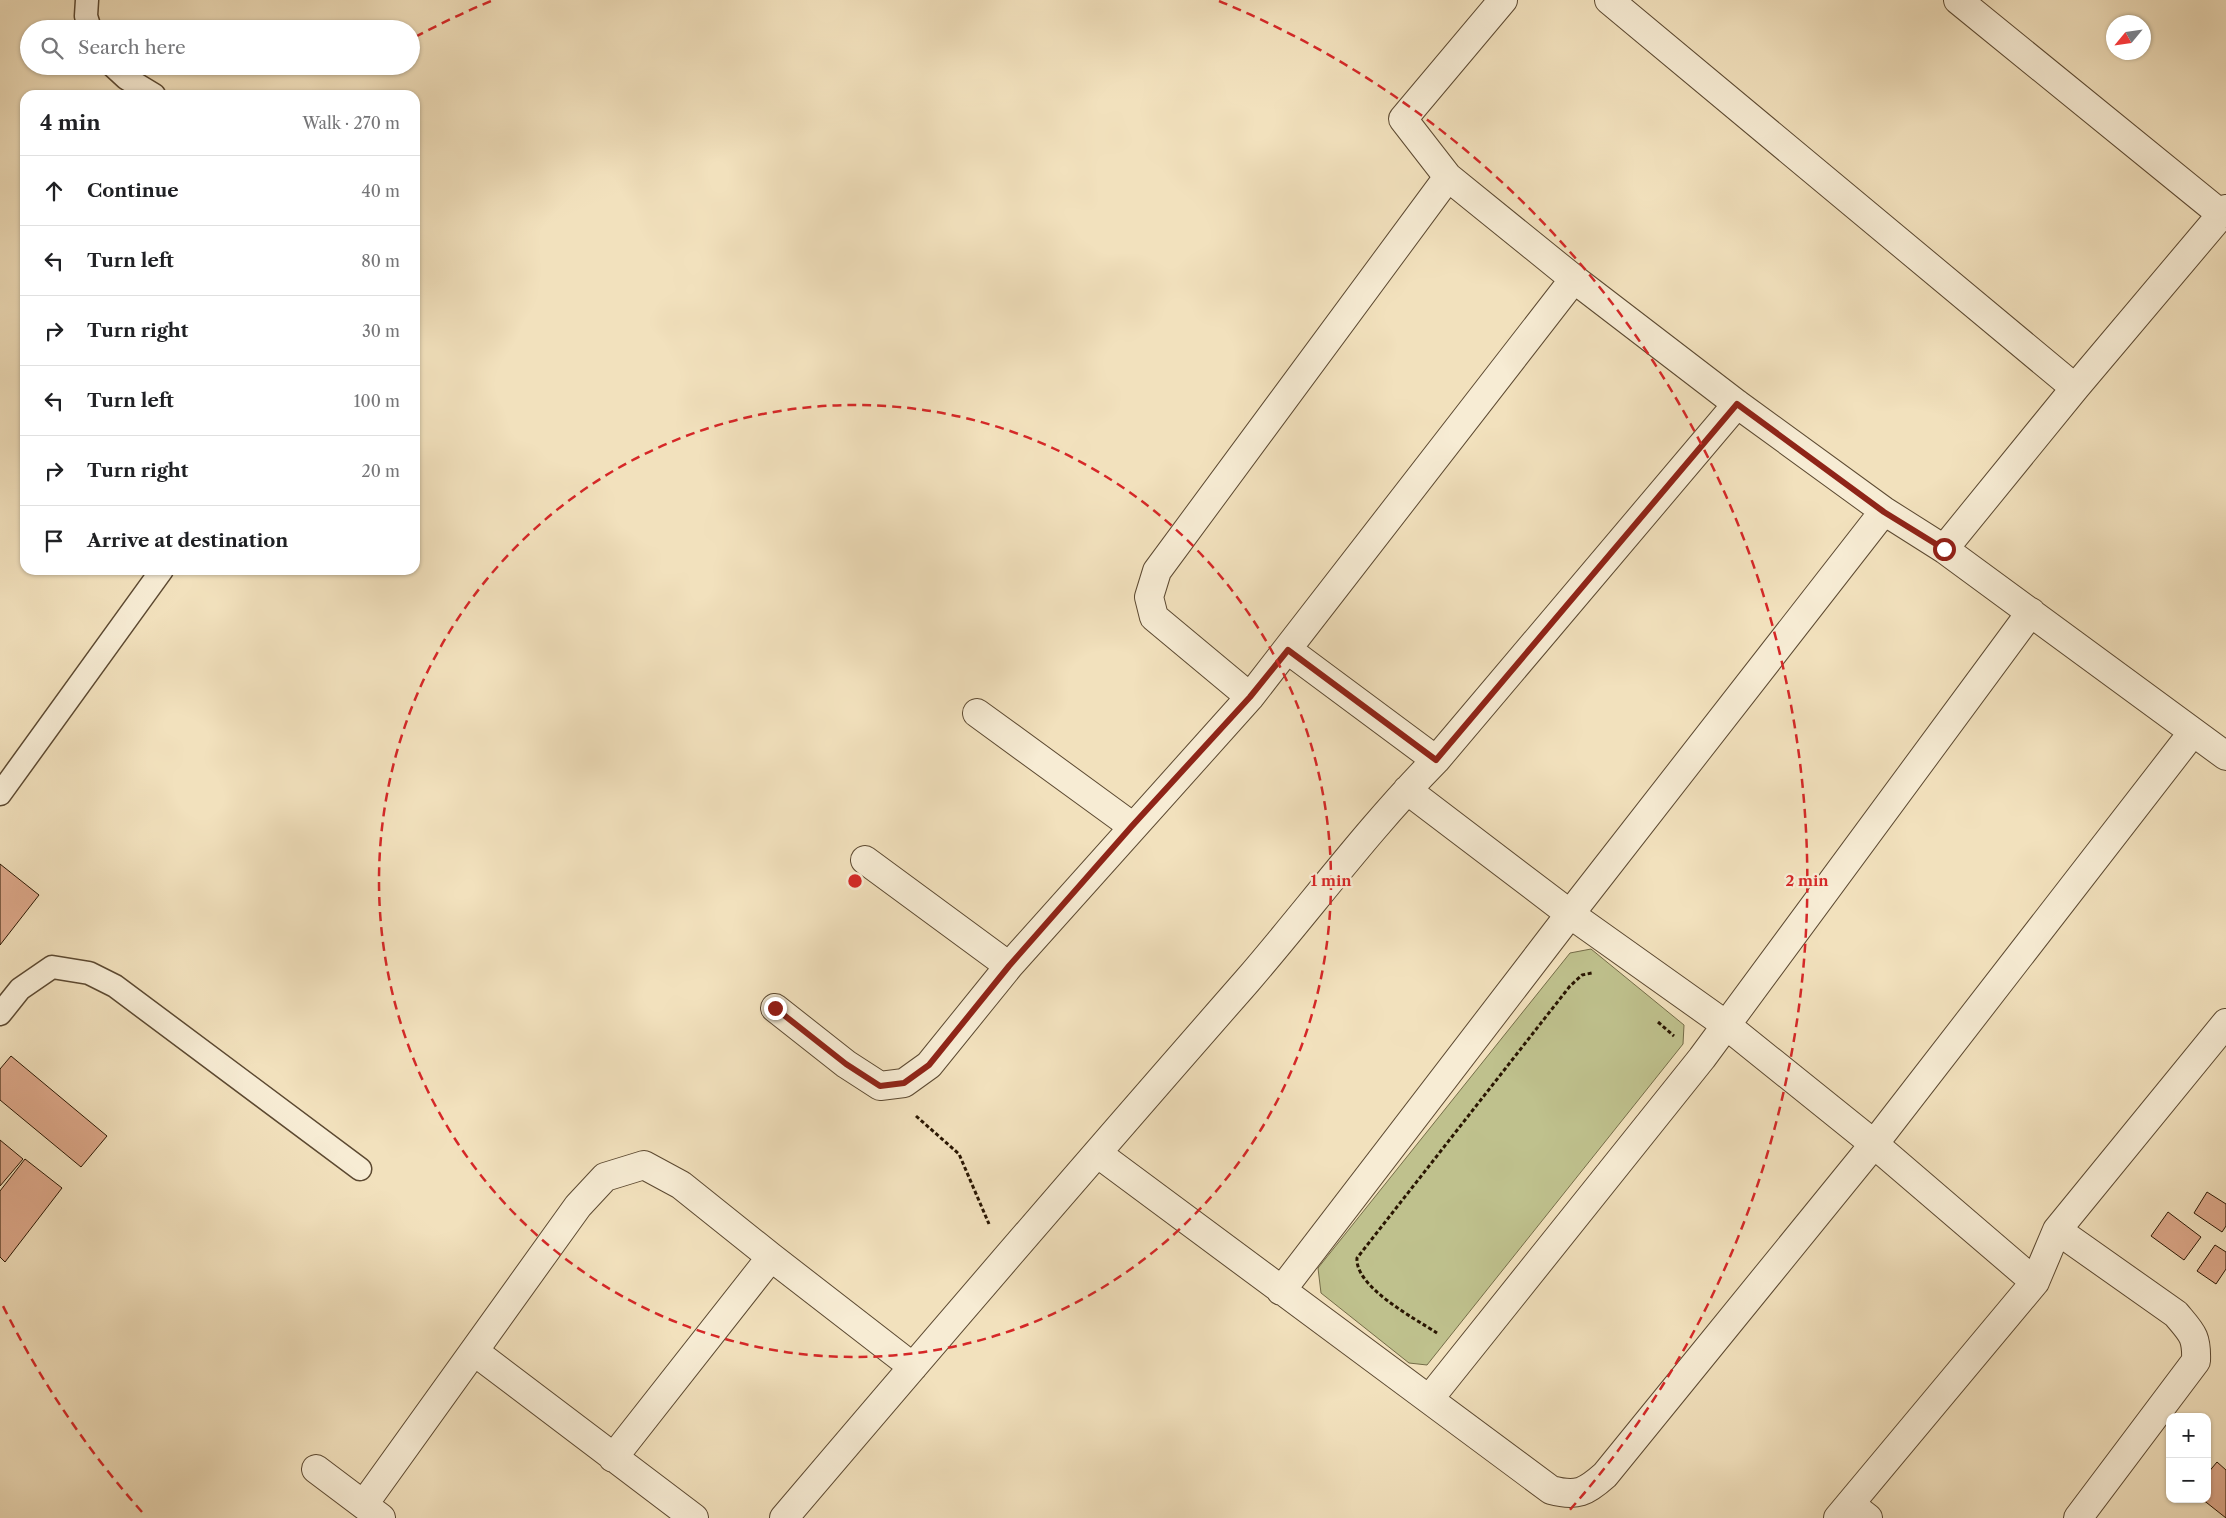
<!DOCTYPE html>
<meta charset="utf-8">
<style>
:root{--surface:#fff;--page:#f6f6f6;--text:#202124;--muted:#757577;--line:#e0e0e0}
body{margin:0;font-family:"Libre Caslon Text",serif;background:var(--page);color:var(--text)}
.controls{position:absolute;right:15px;bottom:15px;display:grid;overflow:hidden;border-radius:10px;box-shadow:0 1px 4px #0004}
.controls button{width:45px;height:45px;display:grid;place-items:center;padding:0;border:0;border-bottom:1px solid var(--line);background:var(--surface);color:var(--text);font:25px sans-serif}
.compass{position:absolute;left:2106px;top:15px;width:45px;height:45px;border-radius:50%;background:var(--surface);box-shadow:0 1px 4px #0004;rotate:241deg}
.stop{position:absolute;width:15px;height:15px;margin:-11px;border:4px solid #8f2418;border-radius:50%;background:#fff}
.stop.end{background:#8f2418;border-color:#fff;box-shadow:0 1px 5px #0008}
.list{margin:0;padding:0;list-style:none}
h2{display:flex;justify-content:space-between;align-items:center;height:65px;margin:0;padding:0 20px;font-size:21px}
h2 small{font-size:16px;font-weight:400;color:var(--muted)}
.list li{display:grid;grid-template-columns:32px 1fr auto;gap:15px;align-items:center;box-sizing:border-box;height:70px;padding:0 20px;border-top:1px solid var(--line)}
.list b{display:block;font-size:19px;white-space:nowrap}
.list em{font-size:16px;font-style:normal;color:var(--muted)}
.icon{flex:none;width:28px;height:28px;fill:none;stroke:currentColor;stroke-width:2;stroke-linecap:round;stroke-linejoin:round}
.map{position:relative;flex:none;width:2226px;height:1518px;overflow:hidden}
.search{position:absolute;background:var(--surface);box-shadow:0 1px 4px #0004;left:20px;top:20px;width:400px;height:55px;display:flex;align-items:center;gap:12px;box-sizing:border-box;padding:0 18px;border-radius:28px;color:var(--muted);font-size:19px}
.panel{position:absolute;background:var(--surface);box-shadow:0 1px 4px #0004;left:20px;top:90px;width:400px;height:485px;border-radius:15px}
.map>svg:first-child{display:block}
.green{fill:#bfc18d;stroke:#746c48}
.building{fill:#dda88a;stroke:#2a1602}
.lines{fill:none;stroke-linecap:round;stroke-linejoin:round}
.service-casing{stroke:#5c4931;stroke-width:25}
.minor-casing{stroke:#5c4931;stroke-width:30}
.path{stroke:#2a1602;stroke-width:3;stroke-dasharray:4 2.5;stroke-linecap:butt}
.service{stroke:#f7ecd4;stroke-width:22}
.minor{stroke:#f7ecd4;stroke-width:28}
.route{stroke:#8f2418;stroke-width:6}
.ring{fill:none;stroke:#d62828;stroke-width:2.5;stroke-dasharray:9 6}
.centre{fill:#d62828;stroke:#f7ecd4;stroke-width:2.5}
.ring-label{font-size:15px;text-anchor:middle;font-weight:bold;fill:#d62828;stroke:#f7ecd4;stroke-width:4.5;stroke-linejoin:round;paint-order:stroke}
</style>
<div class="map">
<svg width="2226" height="1518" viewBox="0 0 2226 1518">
<rect width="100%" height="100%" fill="#f2e1bd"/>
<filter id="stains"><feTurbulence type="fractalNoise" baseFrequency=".004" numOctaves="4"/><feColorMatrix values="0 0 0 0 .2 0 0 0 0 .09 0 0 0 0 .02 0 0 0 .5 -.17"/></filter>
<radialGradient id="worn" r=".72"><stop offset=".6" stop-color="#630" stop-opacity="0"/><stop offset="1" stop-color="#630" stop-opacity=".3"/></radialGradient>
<!-- green -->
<path class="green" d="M1591 949 1684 1025 1683 1044 1427 1365 1409 1363 1321 1293 1318 1268 1570 953Z"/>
<!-- building -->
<path class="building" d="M0 864 39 895 0 945Z
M11 1056 107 1136 81 1167 0 1100V1069Z
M0 1140 23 1159 0 1186Z
M25 1159 62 1188 5 1262 0 1257V1191Z
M2207 1192 2226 1204V1226L2222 1232 2194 1213Z
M2168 1212 2201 1237 2184 1260 2151 1236Z
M2215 1245 2226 1252V1269L2216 1284 2197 1271Z
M2217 1462 2226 1470V1518L2202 1499H2207V1474Z"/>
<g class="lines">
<!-- service casing -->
<g class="service-casing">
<path id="service" d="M87 0 86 16 90 29
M113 66 126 78 154 95
M0 794 162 570
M0 1014 20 989 52 967 89 973 115 986 360 1169"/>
</g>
<!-- minor casing -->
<g class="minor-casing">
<path id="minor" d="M1503 0 1403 119 1448 177 1574 279 1737 404 1884 511 1944 549 2226 756
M1609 0 2075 388
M1958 0 2221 214
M1944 549 2075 388 2226 209
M1288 650 1436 760
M1250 697 1154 617 1149 597 1157 571 1448 177
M977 713 1132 826
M1407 790 1570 914 1726 1025 1874 1144 2035 1282
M865 860 1009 966
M775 1008 846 1064 880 1086 904 1083 929 1065 1009 966 1250 697 1574 279
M1097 1153 1551 1490C1577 1497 1586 1492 1605 1475L1874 1144 2193 732
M2057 1230 2176 1314C2192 1333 2197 1336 2196 1361L2078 1518
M1281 1291 1570 914 1884 511
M475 1352 694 1518
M1430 1398 1702 1058 2031 612
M613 1458 771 1257
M316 1469 381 1518
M364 1504 578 1206 605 1177 644 1165 681 1185 771 1257 913 1367
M1850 1504 1868 1518
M784 1518C937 1338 1091 1159 1247 981 1310 908 1368 829 1436 760L1737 404
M1838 1518 2035 1282 2057 1230 2226 1023"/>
</g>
<!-- path -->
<path class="path" d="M1658 1022 1674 1036
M916 1116 959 1154 989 1224
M1437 1333C1414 1318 1355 1287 1357 1258L1570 986 1582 975 1592 973"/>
<!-- service -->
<use href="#service" class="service"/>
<!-- minor -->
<use href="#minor" class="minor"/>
</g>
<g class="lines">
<!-- route -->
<path class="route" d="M775 1008 846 1064 880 1086 904 1083 929 1065 1009 966 1132 826 1250 697 1288 650 1436 760 1737 404 1884 512 1944 549"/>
</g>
<!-- distance rings -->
<g class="ring">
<circle cx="855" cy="881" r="476"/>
<path d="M142 1512A952 952 0 0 1 3 1306M415 37A952 952 0 0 1 491 1M1219 1A952 952 0 0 1 1568 1512"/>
</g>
<circle cx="855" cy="881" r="8" class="centre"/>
<g class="ring-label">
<text x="1331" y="886">1 min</text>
<text x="1807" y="886">2 min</text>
</g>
<rect width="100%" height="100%" filter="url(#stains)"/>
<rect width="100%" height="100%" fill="url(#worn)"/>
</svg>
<div class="controls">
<button>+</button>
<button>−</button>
</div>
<svg class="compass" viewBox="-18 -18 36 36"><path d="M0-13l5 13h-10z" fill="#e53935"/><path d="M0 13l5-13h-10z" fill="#757577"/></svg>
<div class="stop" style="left:1944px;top:549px"></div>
<div class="stop end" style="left:775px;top:1008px"></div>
<div class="search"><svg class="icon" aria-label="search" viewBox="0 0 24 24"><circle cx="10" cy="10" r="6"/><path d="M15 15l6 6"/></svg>Search here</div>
<section class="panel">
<h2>4 min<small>Walk · 270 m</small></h2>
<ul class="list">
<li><svg class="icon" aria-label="ahead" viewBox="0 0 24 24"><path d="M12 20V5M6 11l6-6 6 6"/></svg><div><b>Continue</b></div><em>40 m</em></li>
<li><svg class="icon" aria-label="left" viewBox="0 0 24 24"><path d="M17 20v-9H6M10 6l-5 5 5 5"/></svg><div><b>Turn left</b></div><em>80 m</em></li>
<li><svg class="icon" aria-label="right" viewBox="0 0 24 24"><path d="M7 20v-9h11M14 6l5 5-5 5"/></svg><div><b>Turn right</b></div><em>30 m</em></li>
<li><svg class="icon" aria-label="left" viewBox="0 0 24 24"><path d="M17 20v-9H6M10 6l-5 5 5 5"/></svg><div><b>Turn left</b></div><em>100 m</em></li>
<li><svg class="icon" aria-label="right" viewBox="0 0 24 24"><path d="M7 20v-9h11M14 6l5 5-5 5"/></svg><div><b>Turn right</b></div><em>20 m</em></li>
<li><svg class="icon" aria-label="arrive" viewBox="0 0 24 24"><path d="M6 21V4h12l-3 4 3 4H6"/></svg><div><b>Arrive at destination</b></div></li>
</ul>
</section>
</div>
